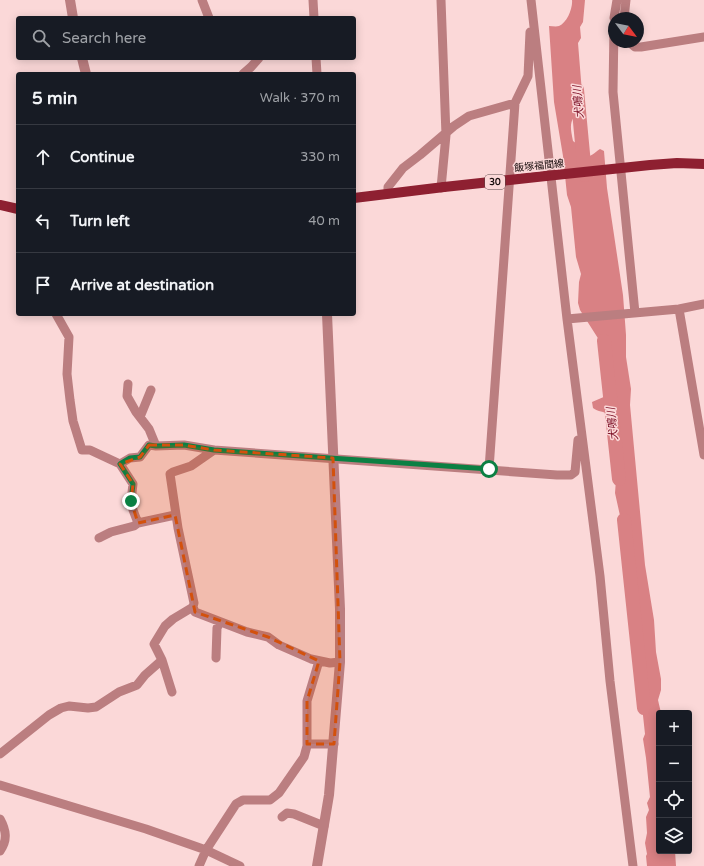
<!DOCTYPE html>
<meta charset="utf-8">
<style>
:root{--surface:#171b24;--page:#242831;--text:#f1f3f6;--muted:#9ea1a6;--line:#363941}
body{margin:0;font-family:"Varela Round","Noto Sans JP",sans-serif;background:var(--page);color:var(--text)}
.controls{position:absolute;right:12px;bottom:12px;display:grid;overflow:hidden;border-radius:4px;box-shadow:0 2px 10px #0003}
.controls button{width:36px;height:36px;display:grid;place-items:center;padding:0;border:0;border-bottom:1px solid var(--line);background:var(--surface);color:var(--text);font:20px sans-serif}
.compass{position:absolute;left:608px;top:12px;width:36px;height:36px;border-radius:50%;background:var(--surface);box-shadow:0 2px 10px #0003;rotate:122deg}
.stop{position:absolute;width:12px;height:12px;margin:-9px;border:3px solid #0b8043;border-radius:50%;background:#fff}
.stop.end{background:#0b8043;border-color:#fff;box-shadow:0 1px 4px #0008}
.list{margin:0;padding:0;list-style:none}
h2{display:flex;justify-content:space-between;align-items:center;height:52px;margin:0;padding:0 16px;font-size:17px}
h2 small{font-size:13px;font-weight:400;color:var(--muted)}
.list li{display:grid;grid-template-columns:26px 1fr auto;gap:12px;align-items:center;box-sizing:border-box;height:64px;padding:0 16px;border-top:1px solid var(--line)}
.list b{display:block;font-size:15px;white-space:nowrap}
.list em{font-size:13px;font-style:normal;color:var(--muted)}
.icon{flex:none;width:22px;height:22px;fill:none;stroke:currentColor;stroke-width:2;stroke-linecap:round;stroke-linejoin:round}
.map{position:relative;flex:none;width:704px;height:866px;overflow:hidden}
.search{position:absolute;background:var(--surface);box-shadow:0 2px 10px #0003;left:16px;top:16px;width:340px;height:44px;display:flex;align-items:center;gap:10px;box-sizing:border-box;padding:0 14px;border-radius:4px;color:var(--muted);font-size:15px}
.panel{position:absolute;background:var(--surface);box-shadow:0 2px 10px #0003;left:16px;top:72px;width:340px;height:244px;border-radius:4px}
.map>svg:first-child{display:block}
.water{fill:#d98184}
.lines{fill:none;stroke-linecap:round;stroke-linejoin:round}
.river{stroke:#d98184;stroke-width:14}
.minor{stroke:#bb7e80;stroke-width:9}
.tertiary{stroke:#bb7e80;stroke-width:10}
.primary{stroke:#8e2031;stroke-width:10}
.primary-bridge{stroke:#8e2031;stroke-width:10}
.route{stroke:#0b8043;stroke-width:5}
.marked{fill:#d3510c;fill-opacity:0.2;stroke:#d3510c;stroke-width:3;stroke-dasharray:8 5;stroke-linejoin:round}
.labels{text-anchor:middle;stroke-width:3;stroke-linejoin:round;paint-order:stroke}
.shield{fill:#fbd8d8;stroke:#5b4848;stroke-width:1}
.shield-label{font-size:9px;font-weight:bold;fill:#160b0b}
.street-label{font-size:10px;fill:#160b0b;stroke:#fbd8d8}
.water-label{font-size:11px;font-style:italic;fill:#7a0c23;stroke:#fbd8d8}
</style>
<div class="map">
<svg width="704" height="866" viewBox="0 0 704 866">
<rect width="100%" height="100%" fill="#fbd8d8"/>
<!-- water -->
<path class="water" d="M572 0H585L583 22 580 27 581 38 578 43 583 105C570 121 569 122 573 141L577 144 579 155C592 158 591 155 600 149L604 151 607 188 623 295 626 335V357L631 389 630 405 645 565 654 620 656 652 661 679V690L658 700 661 713H659V851H675L676 866H647L646 856 647 854 645 843 647 833 646 817 649 810 647 803 650 797 646 758 643 739 645 734 641 697 643 681 641 667 643 661 640 652 637 630V621L636 618 632 570 615 493 618 453 609 415C604 411 598 412 593 408L592 402 606 396 608 394 610 387 611 374 601 343 580 310 578 303 579 282 581 274 576 257 571 207 567 195 563 156 554 102 549 26C552 26 556 27 559 26 567 23 573 8 572 0Z"/>
<g class="lines">
<!-- river -->
<path class="river" d="M577 90 585 175
M604 341 619 479
M624 520 644 708"/>
<!-- minor -->
<path class="minor" d="M202 0 209 18
M313 0 314 18
M531 0 567 319 600 576 610 681 633 866
M614 18 617 0
M624 18 626 0
M614 26 613 92 635 313
M629 42 635 47H641L704 37
M316 58 317 74
M243 74 251 67 259 58
M441 188 446 135 441 0
M388 194V187L403 168 420 155 454 126 469 116 515 103
M679 309 704 455
M56 314 69 337 67 374 70 400 73 421 82 450H90L120 464 130 458 140 457 149 445 156 446 184 445 214 450 557 475H571L575 472 578 440
M567 319 679 309 704 304
M128 384 127 396 136 412 149 429 156 446
M140 417 151 390
M214 450 191 466 173 472 170 474 178 528 194 603 193 607 195 612 247 632 268 637 279 645 311 659 330 663 340 662
M120 464 133 484 131 501 133 510 138 523 175 515
M489 469 515 103 528 76 530 32
M99 538 111 532 134 526 138 523
M216 658 217 628 220 622
M162 660 172 692
M307 744H334
M0 754 49 715 61 708 69 706 88 708 96 707 119 692 137 685 145 675 162 660 154 644 165 626 173 619 193 607
M0 785 146 829 206 850 240 866
M282 817 287 813 294 814 324 826
M0 819C6 830 8 840 0 851
M199 866 206 850 236 804 243 800H270L279 793 304 757 307 746V701L319 661"/>
<!-- tertiary -->
<path class="tertiary" d="M70 0 73 18
M82 58 86 74
M317 866 329 795 340 662V609L327 314"/>
<!-- primary -->
<path class="primary" d="M546 176 650 165 677 163 704 164
M354 198 444 187
M0 205 18 209"/>
<!-- primary-bridge -->
<path class="primary-bridge" d="M444 187 546 176"/>
</g>
<g class="lines">
<!-- route -->
<path class="route" d="M131 501 133 484 120 464 130 458 140 457 149 445 156 446 184 445 214 450 489 469"/>
</g>
<!-- marked area -->
<path class="marked" d="M149 445H184L214 450 333 458 340 662 334 744H307V701L319 661 268 637 195 612 175 515 138 523 131 501 133 484 120 464 140 457Z"/>
<g class="labels">
<!-- shield labels -->
<rect class="shield" x="485" y="175" width="20" height="14" rx="3"/>
<g class="shield-label">
<text x="495" y="185">30</text>
</g>
<!-- street labels -->
<g class="street-label">
<text transform="translate(539 165) rotate(-6)" y="4">飯塚福間線</text>
</g>
<!-- water labels -->
<g class="water-label">
<text transform="translate(578 102) rotate(-94)" y="4">犬鳴川</text>
<text transform="translate(612 424) rotate(-96)" y="4">犬鳴川</text>
</g>
</g>
</svg>
<div class="controls">
<button>+</button>
<button>−</button>
<button><svg class="icon" aria-label="locate" viewBox="0 0 24 24"><circle cx="12" cy="12" r="6"/><path d="M12 2v4M12 18v4M2 12h4M18 12h4"/></svg></button>
<button><svg class="icon" aria-label="layers" viewBox="0 0 24 24"><path d="M12 4l9 5-9 5-9-5zM3 14l9 5 9-5"/></svg></button>
</div>
<svg class="compass" viewBox="-18 -18 36 36"><path d="M0-13l5 13h-10z" fill="#e53935"/><path d="M0 13l5-13h-10z" fill="#9ea1a6"/></svg>
<div class="stop" style="left:489px;top:469px"></div>
<div class="stop end" style="left:131px;top:501px"></div>
<div class="search"><svg class="icon" aria-label="search" viewBox="0 0 24 24"><circle cx="10" cy="10" r="6"/><path d="M15 15l6 6"/></svg>Search here</div>
<section class="panel">
<h2>5 min<small>Walk · 370 m</small></h2>
<ul class="list">
<li><svg class="icon" aria-label="ahead" viewBox="0 0 24 24"><path d="M12 20V5M6 11l6-6 6 6"/></svg><div><b>Continue</b></div><em>330 m</em></li>
<li><svg class="icon" aria-label="left" viewBox="0 0 24 24"><path d="M17 20v-9H6M10 6l-5 5 5 5"/></svg><div><b>Turn left</b></div><em>40 m</em></li>
<li><svg class="icon" aria-label="arrive" viewBox="0 0 24 24"><path d="M6 21V4h12l-3 4 3 4H6"/></svg><div><b>Arrive at destination</b></div></li>
</ul>
</section>
</div>
